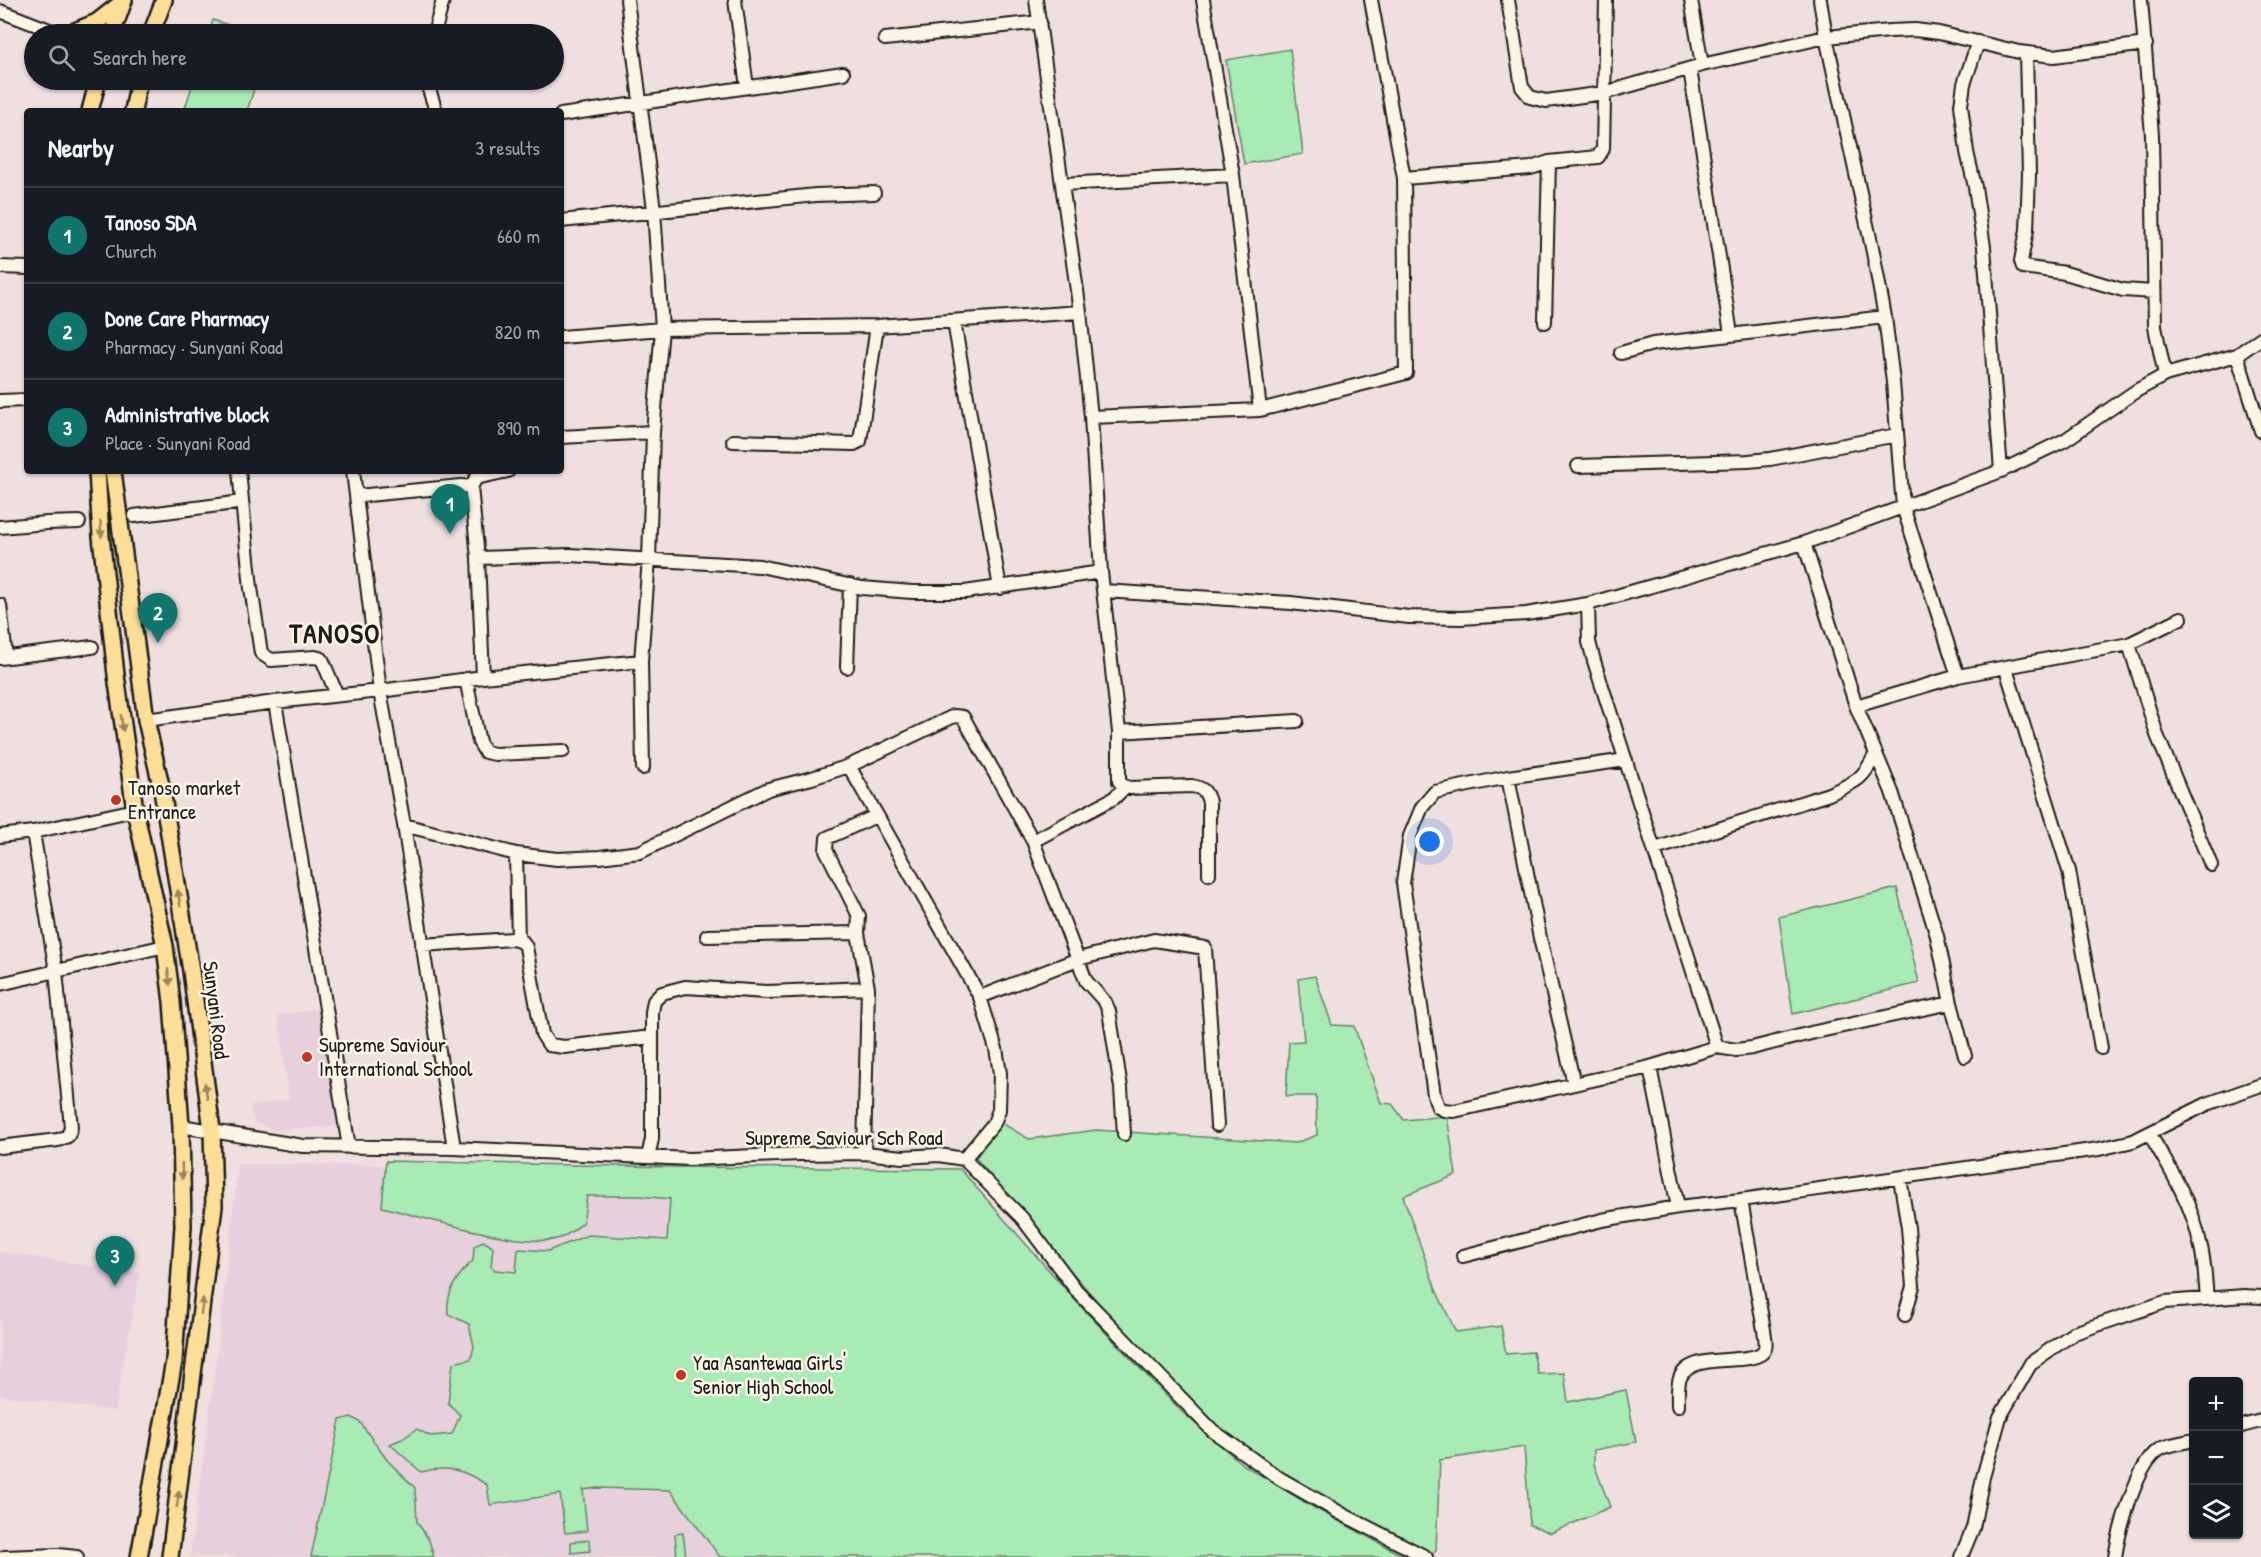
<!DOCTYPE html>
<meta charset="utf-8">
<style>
:root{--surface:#171b24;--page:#20242c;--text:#f1f3f6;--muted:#9ea1a6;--line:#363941;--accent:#0f766e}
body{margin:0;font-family:"Patrick Hand",sans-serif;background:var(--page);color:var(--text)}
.controls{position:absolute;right:18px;bottom:18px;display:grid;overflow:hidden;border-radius:6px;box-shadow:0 2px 4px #0004}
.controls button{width:54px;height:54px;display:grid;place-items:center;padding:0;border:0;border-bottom:2px solid var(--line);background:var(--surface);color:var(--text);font:30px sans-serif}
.you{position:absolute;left:1430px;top:842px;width:21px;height:21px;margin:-15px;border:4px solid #fff;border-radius:50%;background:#1a73e8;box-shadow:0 0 0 9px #1a73e833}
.badge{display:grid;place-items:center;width:39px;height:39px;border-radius:50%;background:var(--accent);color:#fff;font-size:20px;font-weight:700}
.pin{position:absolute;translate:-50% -50px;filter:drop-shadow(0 2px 3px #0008)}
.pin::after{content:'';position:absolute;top:32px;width:21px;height:18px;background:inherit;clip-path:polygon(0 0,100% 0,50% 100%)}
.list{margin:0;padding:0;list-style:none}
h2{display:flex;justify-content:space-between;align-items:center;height:78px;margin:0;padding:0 24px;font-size:26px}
h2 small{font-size:20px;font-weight:400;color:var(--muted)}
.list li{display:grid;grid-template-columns:39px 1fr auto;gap:18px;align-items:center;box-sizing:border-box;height:96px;padding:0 24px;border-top:2px solid var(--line)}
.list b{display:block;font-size:22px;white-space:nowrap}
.list p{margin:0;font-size:20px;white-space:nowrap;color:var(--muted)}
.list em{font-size:20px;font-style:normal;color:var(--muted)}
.icon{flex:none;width:33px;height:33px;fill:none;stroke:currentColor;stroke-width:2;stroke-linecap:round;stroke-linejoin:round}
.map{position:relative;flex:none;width:2261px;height:1557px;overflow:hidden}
.search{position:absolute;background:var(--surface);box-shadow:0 2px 4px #0004;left:24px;top:24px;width:540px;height:66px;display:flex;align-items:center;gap:15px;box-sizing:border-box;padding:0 21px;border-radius:33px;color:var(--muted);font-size:22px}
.panel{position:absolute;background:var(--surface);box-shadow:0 2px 4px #0004;left:24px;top:108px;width:540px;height:366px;border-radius:6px}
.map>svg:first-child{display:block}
.built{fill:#e7cfdb}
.green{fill:#a8ebb4;stroke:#628468;stroke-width:1.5}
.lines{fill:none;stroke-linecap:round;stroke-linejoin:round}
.minor-casing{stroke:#1c1c1c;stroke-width:16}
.major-casing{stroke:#1c1c1c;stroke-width:20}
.minor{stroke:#fcf5e5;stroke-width:12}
.major{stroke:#fcde96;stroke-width:15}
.oneway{fill:#97875f}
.poi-dot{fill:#c8321e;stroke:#fcf5e5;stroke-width:2}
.labels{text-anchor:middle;stroke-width:5;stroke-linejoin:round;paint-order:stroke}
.poi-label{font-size:21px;fill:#1c1c1c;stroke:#fcf5e5;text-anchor:start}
.street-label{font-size:21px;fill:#1c1c1c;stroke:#fcf5e5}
.district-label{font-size:27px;font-weight:bold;letter-spacing:1.5px;fill:#1c1c1c;stroke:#fcf5e5}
</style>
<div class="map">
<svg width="2261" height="1557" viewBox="0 0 2261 1557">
<rect width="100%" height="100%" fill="#f0dfdf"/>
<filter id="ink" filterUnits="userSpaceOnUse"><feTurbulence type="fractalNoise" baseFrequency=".0167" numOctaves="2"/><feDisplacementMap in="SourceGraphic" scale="12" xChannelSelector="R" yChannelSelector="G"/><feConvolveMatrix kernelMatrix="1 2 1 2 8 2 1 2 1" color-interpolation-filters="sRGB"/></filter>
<g filter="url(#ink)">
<!-- built -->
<path class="built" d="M323 1008 340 1126 275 1130 254 1122 250 1106 289 1099 278 1015Z
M238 1164 960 1169 1083 1309 1181 1411 1242 1464 1313 1507 1405 1557H190L219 1340Z
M0 1252 140 1273 115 1411 0 1395Z"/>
<!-- green -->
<path class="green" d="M213 20 257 34H209Z
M1290 49 1303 154 1244 164 1226 60Z
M194 80H257L247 111H184Z
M1897 888 1919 983 1793 1014 1779 917Z
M1315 976 1332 1025 1354 1026 1381 1103 1392 1104 1404 1120 1447 1116 1456 1175 1403 1196 1436 1290 1456 1332 1501 1326 1506 1354 1533 1352 1538 1374 1564 1373 1568 1402 1626 1390 1636 1442 1594 1450V1464L1610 1507 1551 1533 1530 1525 1524 1447 1440 1460 1436 1550 1431 1554 1344 1510 1312 1491 1257 1457 1217 1428 1098 1302 1046 1243 976 1158 1000 1122 1029 1139 1096 1130 1296 1143 1317 1135 1316 1096H1286L1289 1042 1304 1041 1298 979Z
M386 1161 672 1167 960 1169 1083 1309 1181 1411 1242 1464 1313 1507 1405 1557H720L670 1490 597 1488 583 1490 587 1531 565 1533 560 1494 490 1505 487 1485C464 1470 448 1465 421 1472L390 1444 402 1439 417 1429 430 1436 452 1434 460 1415 448 1403 453 1363 471 1359 474 1346 469 1324 448 1314C446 1293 457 1275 473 1261L474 1247 483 1241 493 1247 491 1266 495 1270 516 1272 518 1249 548 1251 588 1235 667 1240 670 1199 640 1196H587L583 1223C576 1228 568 1235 560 1238 527 1250 419 1216 382 1207Z
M351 1417 360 1422 387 1460 415 1488 417 1522 429 1540 434 1557H311L340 1420Z
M683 1533 686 1557H677L675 1534Z
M589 1540 590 1551 571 1553V1542Z"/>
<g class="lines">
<!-- minor casing -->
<g class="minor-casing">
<path id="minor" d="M627 0 654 210 662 329 653 432 649 559 641 661 643 768
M735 0 747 87
M1036 0 1080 312 1091 417 1101 572 1119 732V781L1122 785 1129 788 1192 786C1203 788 1206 791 1209 802V874
M1203 0 1233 175 1260 410
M1508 0 1522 87 1530 97 1546 101 1604 93 1702 65 1826 37 1890 31 1915 30 1939 33 2019 52 2054 56 2146 44
M1691 0 1702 65
M1820 0 1826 37 1873 252 1885 317 1893 382 1903 507 1958 676
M2141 0 2152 135 2155 327 2165 375
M0 11 60 34
M434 34 443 0
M885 39 1040 22
M1978 42 1964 84 1961 105 1967 152 1975 187 1984 247 2001 471
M2026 53 2029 174 2027 230 2021 261 2023 267 2065 273 2123 290 2154 292
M1690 69 1731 334
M426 80 436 111
M561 115 843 73
M1404 178 1531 168 1549 162 1598 157 1603 149 1606 0
M1062 184 1233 175
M561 221 816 195 874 193
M0 267 27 268
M954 322 1000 588
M1545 322 1549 162
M561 337 662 329 877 326 1080 312
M1621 353 1653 344 1885 317
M2237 355 2261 431
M0 401 27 400
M1091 417 1260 410 1406 373 1404 178 1371 0
M561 437 653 432
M733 441 854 444 860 441 877 326
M1578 466 1748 461 1770 459 1897 435
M239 471 251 588 261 653 271 660 315 657 322 659 337 695
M353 471 380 691 404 825 454 1148
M471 487 476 478 508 471
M357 496 461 486 471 487 478 558 483 677
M134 516 242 502
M0 527 47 523 79 522
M1804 543 1856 706 1892 792 1937 936 1951 1003 1965 1056
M478 558 570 555 760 566 862 588 912 592H965L1101 572
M1104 591 1291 603 1409 617 1461 618 1526 614 1588 604 1804 543 2001 471 2065 440 2136 391 2165 375 2237 355 2261 338
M1588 604 1589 642 1594 661 1717 1047
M0 605 6 657
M2129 644 2157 735 2211 865
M0 658 92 647
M847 667 850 585
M2006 669 2069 871 2101 1048
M466 679 479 742 485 752 495 754 563 751
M275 702 349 1147
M1856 706 1958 676 2129 644 2181 618
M146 720 275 702 380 691 483 677 641 661
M1119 732 1297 721
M1626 760 1508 777 1435 792 1422 807 1410 836 1403 883 1434 1095 1438 1107 1444 1110 1454 1111 1650 1067 1717 1047 1736 1050 1752 1048 1815 1032 1951 1003
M849 766 980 997 996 1049 1000 1073 999 1110 994 1123 964 1159
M1508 777 1540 938 1574 1084
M404 825 516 854 557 859 600 857 640 852 768 789 812 778 849 766 954 716 963 717 1033 841 1086 981 1105 1002 1109 1011 1121 1088 1124 1134
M0 836 33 832 135 810
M1033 841 1114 798 1125 787
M1655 849 1829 794C1855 782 1862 781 1875 755
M516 854 518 940
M707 936 858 933
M422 945 512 939 523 942 526 947 542 1034 549 1045 564 1047 652 1037
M0 984 165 946
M980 997 1078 959 1154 940 1205 948 1217 1125
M1650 1067 1678 1207
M181 1126 303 1146 454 1148 690 1159 799 1154 864 1153 903 1157 939 1155 964 1159 1022 1218 1077 1291 1213 1431 1279 1478 1342 1514 1426 1557
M2149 1133C2169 1167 2192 1203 2200 1243 2205 1261 2205 1280 2207 1298
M0 1147 58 1140 68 1136 71 1127 56 971 33 832
M864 1153 868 988 858 933 859 916 826 850 827 838 876 816
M648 1157 652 1139V1012L654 1001 662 993 685 987 767 992 868 988
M1900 1178 1908 1228 1913 1286 1905 1315
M1463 1256 1602 1220 1678 1207 1741 1200 2099 1149 2133 1141 2207 1104 2261 1085
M1678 1406C1678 1398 1677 1386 1680 1378 1691 1351 1746 1366 1762 1353 1768 1348 1765 1337 1764 1330L1741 1200
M2238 1427 2261 1421
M4 1557 58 1555 77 1557
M1961 1557 1973 1528 1983 1477 2000 1417 2031 1363 2074 1333 2165 1302 2244 1296 2261 1297
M2115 1557C2119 1531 2137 1460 2162 1448 2171 1444 2184 1442 2194 1440"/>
</g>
<!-- major casing -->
<g class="major-casing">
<path id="major" d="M68 34 97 22 124 1
M112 34 123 3
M151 34 164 0
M90 111 98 80
M133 111 139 80
M97 471 101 536 116 675 135 810 165 946 172 1002 181 1126 183 1226 174 1361 139 1557
M113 471 146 720 162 790 191 971 212 1130 214 1206 170 1557"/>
</g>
<!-- minor -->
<use href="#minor" class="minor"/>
<!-- major -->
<use href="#major" class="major"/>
</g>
<!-- one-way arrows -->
<defs><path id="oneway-solid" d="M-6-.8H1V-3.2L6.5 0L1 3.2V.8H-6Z" transform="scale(1.5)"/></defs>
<g class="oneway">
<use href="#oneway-solid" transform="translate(101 529) rotate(86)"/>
<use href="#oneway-solid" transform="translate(122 723) rotate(82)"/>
<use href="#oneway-solid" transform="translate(179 898) rotate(-99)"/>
<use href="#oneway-solid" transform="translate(169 977) rotate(82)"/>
<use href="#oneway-solid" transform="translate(206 1091) rotate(-99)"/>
<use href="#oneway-solid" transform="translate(182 1171) rotate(89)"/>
<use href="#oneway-solid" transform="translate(202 1306) rotate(-83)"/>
<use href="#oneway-solid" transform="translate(178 1499) rotate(-82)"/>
</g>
</g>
<!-- markers -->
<g class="poi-dot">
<circle cx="116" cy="800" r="6"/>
<circle cx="307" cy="1057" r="6"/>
<circle cx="681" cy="1375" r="6"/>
</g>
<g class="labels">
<!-- poi labels -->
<g class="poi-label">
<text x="128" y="795">Tanoso market<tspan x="128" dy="24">Entrance</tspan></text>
<text x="319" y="1052">Supreme Saviour<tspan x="319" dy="24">International School</tspan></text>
<text x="693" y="1370">Yaa Asantewaa Girls'<tspan x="693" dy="24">Senior High School</tspan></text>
</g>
<!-- street labels -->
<g class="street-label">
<text transform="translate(216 1010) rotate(83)" y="7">Sunyani Road</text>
<text x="844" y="1145">Supreme Saviour Sch Road</text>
</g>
<!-- district labels -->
<g class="district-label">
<text x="335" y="643">TANOSO</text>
</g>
</g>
</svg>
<div class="controls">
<button>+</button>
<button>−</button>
<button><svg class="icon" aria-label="layers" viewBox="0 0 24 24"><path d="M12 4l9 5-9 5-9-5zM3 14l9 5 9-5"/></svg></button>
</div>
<div class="you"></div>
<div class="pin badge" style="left:450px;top:534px">1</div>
<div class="pin badge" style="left:158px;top:643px">2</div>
<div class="pin badge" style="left:115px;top:1286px">3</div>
<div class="search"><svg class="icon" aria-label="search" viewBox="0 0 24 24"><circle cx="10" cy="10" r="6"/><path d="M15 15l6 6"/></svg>Search here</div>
<section class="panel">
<h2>Nearby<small>3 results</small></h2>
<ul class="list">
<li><span class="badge">1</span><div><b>Tanoso SDA</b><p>Church</p></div><em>660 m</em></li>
<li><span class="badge">2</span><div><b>Done Care Pharmacy</b><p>Pharmacy · Sunyani Road</p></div><em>820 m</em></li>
<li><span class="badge">3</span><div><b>Administrative block</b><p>Place · Sunyani Road</p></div><em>890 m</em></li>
</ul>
</section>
</div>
